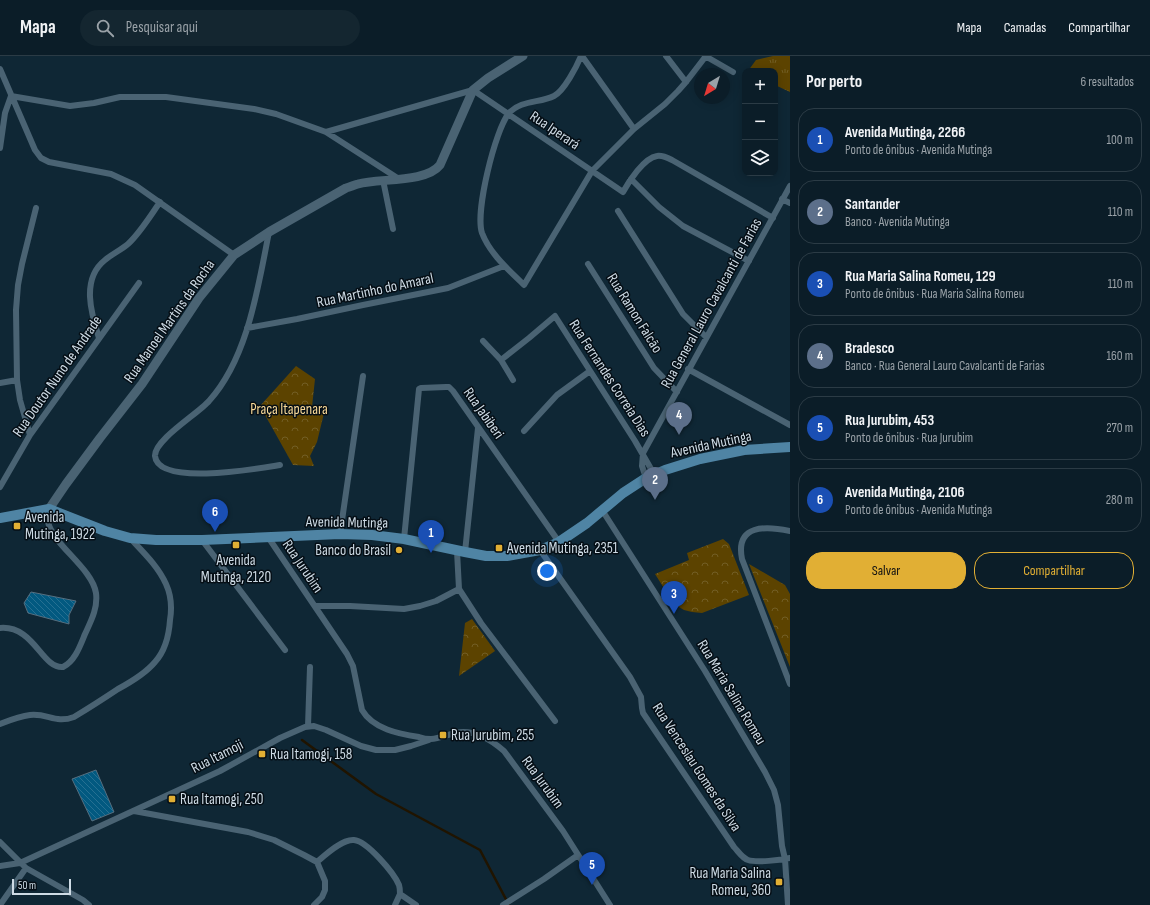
<!DOCTYPE html>
<html lang="pt">
<meta charset="utf-8">
<style>
:root{--surface:#0b1d28;--page:#142630;--text:#f1f3f6;--muted:#9aa2a8;--line:#2b3b45;--accent:#e1af34}
body{margin:0;font-family:"Sofia Sans Condensed",sans-serif;background:var(--page);color:var(--text)}
.controls{position:absolute;right:12px;top:12px;display:grid;overflow:hidden;border-radius:8px;box-shadow:0 2px 10px #0003}
.controls button{width:36px;height:36px;display:grid;place-items:center;padding:0;border:0;border-bottom:1px solid var(--line);background:var(--surface);color:var(--text);font:20px sans-serif}
.compass{position:absolute;left:694px;top:12px;width:36px;height:36px;border-radius:50%;background:var(--surface);box-shadow:0 2px 10px #0003;rotate:218deg}
.scale{position:absolute;left:12px;bottom:10px;width:59px;box-sizing:border-box;padding-left:4px;border:2px solid #cedbe5;border-top:0;font-size:11px;line-height:14px;white-space:nowrap;color:#cedbe5;-webkit-text-stroke:3px #050e15;paint-order:stroke}
.you{position:absolute;left:547px;top:515px;width:14px;height:14px;margin:-10px;border:3px solid #fff;border-radius:50%;background:#1a73e8;box-shadow:0 0 0 6px #1a73e833}
.badge{display:grid;place-items:center;width:26px;height:26px;border-radius:50%;background:var(--accent);color:#fff;font-size:13px;font-weight:700}
.pin{position:absolute;translate:-50% -33px;filter:drop-shadow(0 1px 2px #0008)}
.pin::after{content:'';position:absolute;top:21px;width:14px;height:12px;background:inherit;clip-path:polygon(0 0,100% 0,50% 100%)}
.list{margin:0;padding:0;list-style:none}
h2{display:flex;justify-content:space-between;align-items:center;height:52px;margin:0;padding:0 16px;font-size:17px}
h2 small{font-size:13px;font-weight:400;color:var(--muted)}
.list li{display:grid;grid-template-columns:26px 1fr auto;gap:12px;align-items:center;box-sizing:border-box;height:64px;margin:0 8px 8px;padding:0 8px;border:1px solid var(--line);border-radius:16px}
.list b{display:block;font-size:15px;white-space:nowrap}
.list p{margin:0;font-size:13px;white-space:nowrap;color:var(--muted)}
.list em{font-size:13px;font-style:normal;color:var(--muted)}
.actions{display:flex;gap:8px;padding:12px 16px}
.actions a{flex:1;padding:9px 0;border:1px solid var(--accent);border-radius:16px;text-align:center;font-size:14px;color:var(--accent)}
.actions .main{background:var(--accent);color:#111}
.icon{flex:none;width:22px;height:22px;fill:none;stroke:currentColor;stroke-width:2;stroke-linecap:round;stroke-linejoin:round}
.map{position:relative;flex:none;width:790px;height:849px;overflow:hidden}
header{display:flex;align-items:center;gap:24px;box-sizing:border-box;height:56px;padding:0 20px;background:var(--surface);border-bottom:1px solid var(--line)}
header strong{font-size:19px}
nav{display:flex;gap:22px;margin-inline-start:auto;font-size:14px}
.search{width:280px;height:36px;background:var(--page);display:flex;align-items:center;gap:10px;box-sizing:border-box;padding:0 14px;border-radius:22px;color:var(--muted);font-size:15px}
main{display:flex}
aside{flex:1;background:var(--surface)}
.map>svg:first-child{display:block}
.grass{fill:url(#grass-tufts)}
.forest{fill:url(#forest-crowns)}
.lines{fill:none;stroke-linecap:round;stroke-linejoin:round}
.stream{stroke:#201400;stroke-width:2.5}
.building{fill:url(#building-back-hatch);stroke:#556e7f}
.street{stroke:#4a6373;stroke-width:6}
.secondary{stroke:#4a6373;stroke-width:9}
.primary{stroke:#4f84a4;stroke-width:10}
.poi-dot{fill:#e1af34;stroke:#050e15;stroke-width:1.5}
.labels{text-anchor:middle;stroke-width:3;stroke-linejoin:round;paint-order:stroke}
.street-label{font-size:15px;fill:#cedbe5;stroke:#050e15}
.park-label{font-size:15px;fill:#f8d998;stroke:#050e15}
.poi-label{font-size:15px;fill:#cedbe5;stroke:#050e15;text-anchor:start}
</style>
<header>
<strong>Mapa</strong>
<div class="search"><svg class="icon" aria-label="search" viewBox="0 0 24 24"><circle cx="10" cy="10" r="6"/><path d="M15 15l6 6"/></svg>Pesquisar aqui</div>
<nav><a>Mapa</a><a>Camadas</a><a>Compartilhar</a></nav>
</header>
<main>
<div class="map">
<svg width="790" height="849" viewBox="0 0 790 849">
<defs>
<pattern id="grass-tufts" width="24" height="20" patternUnits="userSpaceOnUse"><rect width="24" height="20" fill="#5c4300"/><path d="M3 7l-1-3M5 7V3M7 7l1-3M15 17l-1-3M17 17v-4M19 17l1-3" fill="none" stroke="#725e25"/></pattern>
<pattern id="forest-crowns" width="20" height="18" patternUnits="userSpaceOnUse"><rect width="20" height="18" fill="#5c4300"/><path d="M2 6a3 3 0 1 1 6 0M12 15a3 3 0 1 1 6 0" fill="none" stroke="#725e25"/></pattern>
<pattern id="building-back-hatch" width="6" height="6" patternUnits="userSpaceOnUse"><rect width="6" height="6" fill="#025980"/><path d="M-1 5l2 2M0 0l6 6M5-1l2 2" fill="none" stroke="#267092"/></pattern>
</defs>
<rect width="100%" height="100%" fill="#0f2735"/>
<!-- grass -->
<path class="grass" d="M773 0H790V36L775 29V15H748L756 4Z"/>
<!-- forest -->
<path class="forest" d="M296 310 315 323 312 351 324 357 317 386 310 400 314 410 293 409 260 350Z
M723 483 729 488 749 539 702 557 692 556 684 554 674 548 655 518 689 504 687 497Z
M749 508 785 529 790 538V611Z
M472 563 495 595 459 620 465 567Z"/>
<g class="lines">
<!-- stream -->
<path class="stream" d="M302 684 376 738 480 794 509 849"/>
</g>
<!-- building -->
<path class="building" d="M31 536 76 545 69 559V568L28 557 24 547Z
M96 714 114 756 92 765 72 723Z"/>
<g class="lines">
<!-- street -->
<path class="street" d="M581 0C577 10 564 35 554 40 540 47 521 44 509 57 495 74 475 156 482 177 490 198 509 214 524 229L592 115 634 73 665 48 678 35 686 26 706 0
M582 0 634 73
M666 0 686 26
M705 0 733 16
M0 13 35 94 41 102 49 106 111 118 135 129 234 199
M326 76 473 34 623 136C629 125 644 102 657 100 662 99 668 102 672 104L773 162
M0 92 5 57 11 40 70 50 94 47 120 41H166L254 53 276 58 326 76 399 123
M631 123 659 151 683 170 749 205
M383 124 393 173
M782 143 790 147
M618 155 683 258 706 281
M269 176C258 231 248 302 209 345 199 357 154 384 155 400 158 431 261 412 280 409
M588 208 654 312 677 336
M247 272 297 263 363 249 448 232 504 210
M99 282C91 257 81 223 105 204 112 198 121 194 128 188 140 177 151 159 160 146
M483 285 501 304 513 324
M501 304 529 282 555 260 635 385 654 418
M688 313 790 369
M0 327 17 324
M524 375 557 339 590 315
M30 379 20 344 17 324 16 254 18 229 22 208 36 152
M646 422 642 410 643 397 790 130
M0 431 30 379 139 227
M602 454 705 615 765 716 774 734 778 749 782 790 785 803 788 849
M790 475C766 470 735 468 742 503L790 628
M340 478 363 320
M268 481 347 598 353 610 362 654C373 673 399 678 419 681 422 682 427 683 431 683 438 683 447 679 455 677 474 673 490 683 504 695L563 775 610 849
M404 483 419 333 421 332 446 331H449L453 335 559 486
M202 484 285 594
M540 494 630 621 641 641 642 652 643 657 734 791C738 795 742 802 748 804 757 807 780 804 790 802
M457 495 459 533 481 567 555 665
M465 496 478 372
M315 550H350L404 553 420 550 436 545 459 533
M0 572C34 569 42 613 63 611 75 605 80 590 85 578 91 565 98 552 96 537 92 512 53 489 48 466 48 462 49 457 49 453
M0 668C10 664 20 660 30 659 48 657 55 668 74 661 89 652 103 643 118 633 131 626 145 618 155 606 165 595 169 579 170 564 172 552 171 539 166 528 158 510 143 496 130 482
M308 670 310 611
M134 755 248 776 274 784 304 799 317 806 325 825V834L322 841 314 849
M0 786 26 812 83 844 89 849
M317 806C325 799 342 783 354 784 367 785 394 817 399 829 400 832 400 835 400 838L416 849
M0 810 20 807 220 715 280 682 305 671 314 670 326 674 361 690 376 694H395L411 690 429 684
M0 849 26 812
M395 849 400 838
M503 849 544 823 578 799"/>
<!-- secondary -->
<path class="secondary" d="M49 453 66 428 100 382 142 328 199 242 234 199 269 176 346 132C350 131 354 129 358 128 379 122 426 127 440 109L473 34 488 22 523 0"/>
<!-- primary -->
<path class="primary" d="M0 462 49 453 105 475 130 482 156 484H202L340 478 372 479 404 483 465 496 486 500H507L540 494 559 486 587 467 623 437 646 422 665 414 700 403 744 394 790 391"/>
</g>
<!-- markers -->
<g class="poi-dot">
<rect x="13" y="466" width="8" height="8" rx="2"/>
<rect x="232" y="485" width="8" height="8" rx="2"/>
<rect x="495" y="488" width="8" height="8" rx="2"/>
<circle cx="399" cy="494" r="4"/>
<rect x="439" y="675" width="8" height="8" rx="2"/>
<rect x="258" y="694" width="8" height="8" rx="2"/>
<rect x="168" y="739" width="8" height="8" rx="2"/>
<rect x="775" y="822" width="8" height="8" rx="2"/>
</g>
<g class="labels">
<!-- street labels -->
<g class="street-label">
<text transform="translate(555 74) rotate(34)" y="5">Rua Iperará</text>
<text transform="translate(375 234) rotate(-12)" y="5">Rua Martinho do Amaral</text>
<text transform="translate(711 247) rotate(-61)" y="5">Rua General Lauro Cavalcanti de Farias</text>
<text transform="translate(635 257) rotate(58)" y="5">Rua Ramon Falcão</text>
<text transform="translate(169 265) rotate(-55)" y="5">Rua Manoel Martins da Rocha</text>
<text transform="translate(57 320) rotate(-55)" y="5">Rua Doutor Nuno de Andrade</text>
<text transform="translate(610 322) rotate(57)" y="5">Rua Fernandes Correia Dias</text>
<text transform="translate(484 357) rotate(55)" y="5">Rua Jabiberi</text>
<text transform="translate(711 388) rotate(-12)" y="5">Avenida Mutinga</text>
<text transform="translate(347 466) rotate(1)" y="5">Avenida Mutinga</text>
<text transform="translate(303 510) rotate(56)" y="5">Rua Jurubim</text>
<text transform="translate(732 636) rotate(59)" y="5">Rua Maria Salina Romeu</text>
<text transform="translate(217 700) rotate(-27)" y="5">Rua Itamoji</text>
<text transform="translate(697 711) rotate(57)" y="5">Rua Venceslau Gomes da Silva</text>
<text transform="translate(543 726) rotate(54)" y="5">Rua Jurubim</text>
</g>
<!-- park labels -->
<g class="park-label">
<text x="289" y="358">Praça Itapenara</text>
</g>
<!-- poi labels -->
<g class="poi-label">
<text x="25" y="466">Avenida<tspan x="25" dy="17">Mutinga, 1922</tspan></text>
<text x="507" y="497">Avenida Mutinga, 2351</text>
<text x="391" y="499" text-anchor="end">Banco do Brasil</text>
<text x="236" y="509" text-anchor="middle">Avenida<tspan x="236" dy="17">Mutinga, 2120</tspan></text>
<text x="451" y="684">Rua Jurubim, 255</text>
<text x="270" y="703">Rua Itamogi, 158</text>
<text x="180" y="748">Rua Itamogi, 250</text>
<text x="771" y="822" text-anchor="end">Rua Maria Salina<tspan x="771" dy="17">Romeu, 360</tspan></text>
</g>
</g>
</svg>
<div class="controls">
<button>+</button>
<button>−</button>
<button><svg class="icon" aria-label="layers" viewBox="0 0 24 24"><path d="M12 4l9 5-9 5-9-5zM3 14l9 5 9-5"/></svg></button>
</div>
<svg class="compass" viewBox="-18 -18 36 36"><path d="M0-13l5 13h-10z" fill="#e53935"/><path d="M0 13l5-13h-10z" fill="#9aa2a8"/></svg>
<div class="scale">50 m</div>
<div class="you"></div>
<div class="pin badge" style="left:431px;top:497px;background:#1a4fb4">1</div>
<div class="pin badge" style="left:655px;top:444px;background:#5c6f8a">2</div>
<div class="pin badge" style="left:674px;top:558px;background:#1a4fb4">3</div>
<div class="pin badge" style="left:679px;top:379px;background:#5c6f8a">4</div>
<div class="pin badge" style="left:592px;top:829px;background:#1a4fb4">5</div>
<div class="pin badge" style="left:215px;top:476px;background:#1a4fb4">6</div>
</div>
<aside>
<h2>Por perto<small>6 resultados</small></h2>
<ul class="list">
<li><span class="badge" style="background:#1a4fb4">1</span><div><b>Avenida Mutinga, 2266</b><p>Ponto de ônibus · Avenida Mutinga</p></div><em>100 m</em></li>
<li><span class="badge" style="background:#5c6f8a">2</span><div><b>Santander</b><p>Banco · Avenida Mutinga</p></div><em>110 m</em></li>
<li><span class="badge" style="background:#1a4fb4">3</span><div><b>Rua Maria Salina Romeu, 129</b><p>Ponto de ônibus · Rua Maria Salina Romeu</p></div><em>110 m</em></li>
<li><span class="badge" style="background:#5c6f8a">4</span><div><b>Bradesco</b><p>Banco · Rua General Lauro Cavalcanti de Farias</p></div><em>160 m</em></li>
<li><span class="badge" style="background:#1a4fb4">5</span><div><b>Rua Jurubim, 453</b><p>Ponto de ônibus · Rua Jurubim</p></div><em>270 m</em></li>
<li><span class="badge" style="background:#1a4fb4">6</span><div><b>Avenida Mutinga, 2106</b><p>Ponto de ônibus · Avenida Mutinga</p></div><em>280 m</em></li>
</ul>
<div class="actions"><a class="main">Salvar</a><a>Compartilhar</a></div>
</aside>
</main>
